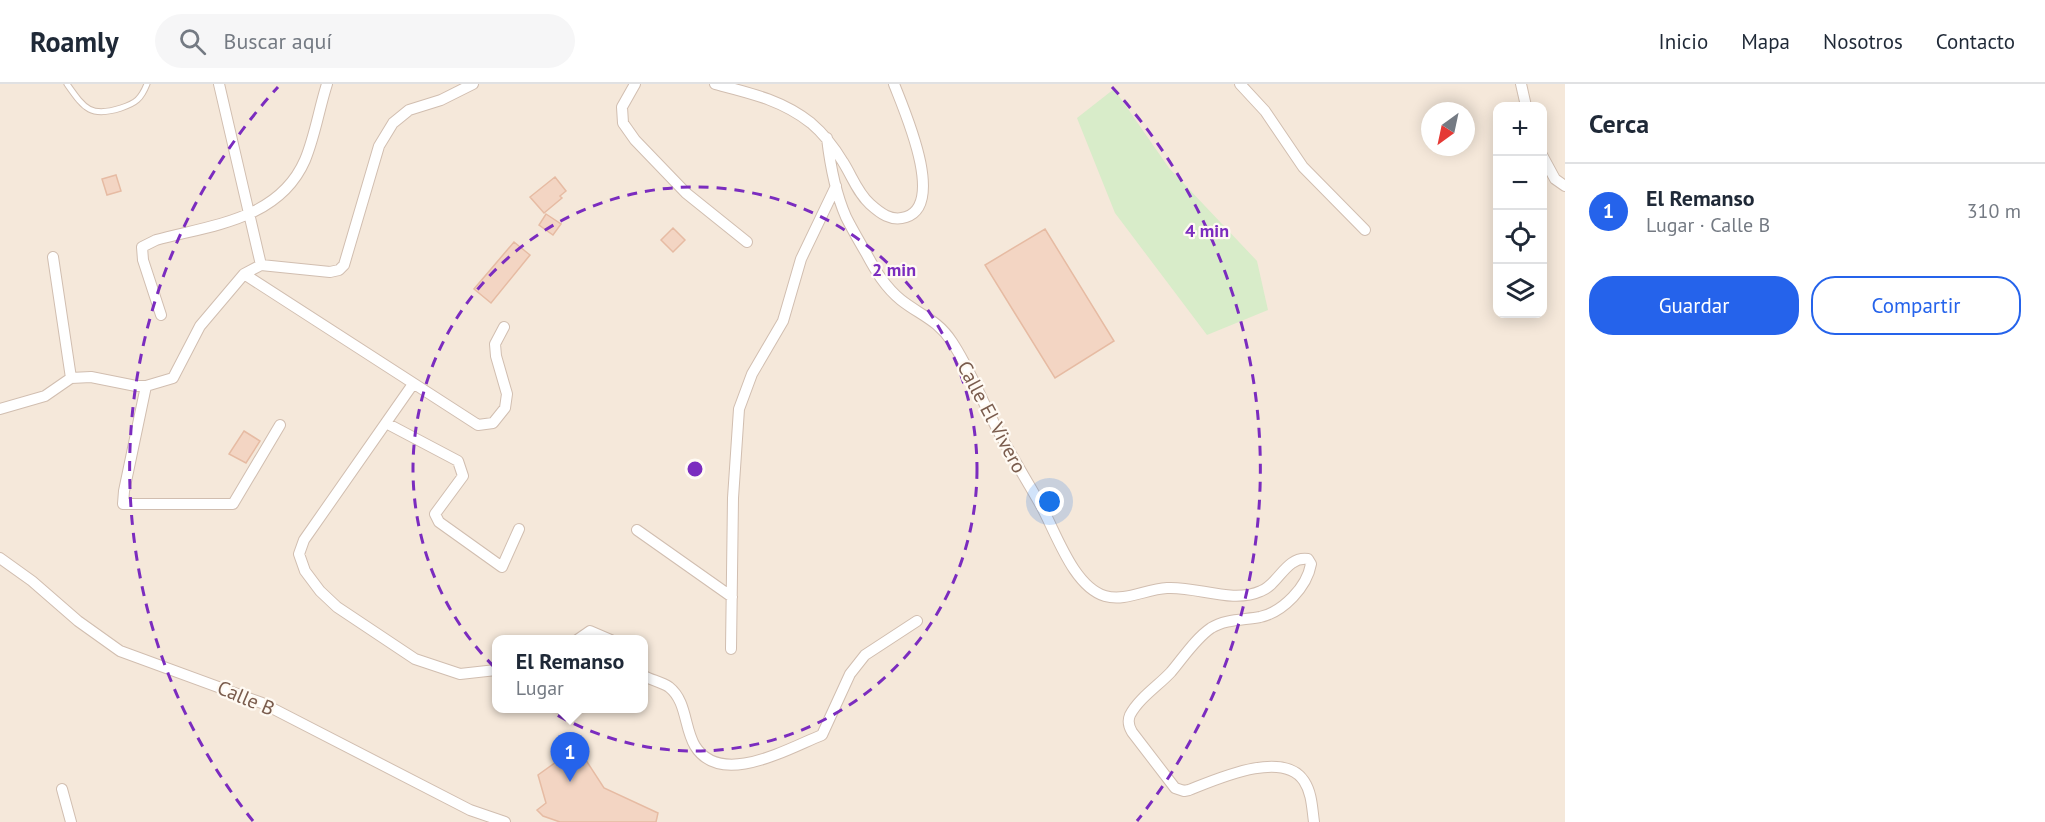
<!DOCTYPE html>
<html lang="es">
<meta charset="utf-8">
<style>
:root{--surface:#fff;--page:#f6f6f7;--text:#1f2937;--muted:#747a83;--line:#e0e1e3;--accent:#2563eb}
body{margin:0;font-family:"PT Sans",sans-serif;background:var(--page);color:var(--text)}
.controls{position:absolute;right:18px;top:18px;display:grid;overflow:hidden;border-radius:12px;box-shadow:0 3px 15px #0003}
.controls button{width:54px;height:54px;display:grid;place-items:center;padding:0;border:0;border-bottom:2px solid var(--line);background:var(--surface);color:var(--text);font:30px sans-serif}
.compass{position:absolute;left:1421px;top:18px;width:54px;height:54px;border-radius:50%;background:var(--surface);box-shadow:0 3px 15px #0003;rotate:213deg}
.you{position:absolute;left:1050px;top:418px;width:21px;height:21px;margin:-15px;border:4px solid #fff;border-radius:50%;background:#1a73e8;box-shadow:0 0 0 9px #1a73e833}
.badge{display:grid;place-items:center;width:39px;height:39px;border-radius:50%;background:var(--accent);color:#fff;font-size:20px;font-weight:700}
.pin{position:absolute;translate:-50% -50px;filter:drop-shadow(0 2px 3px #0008)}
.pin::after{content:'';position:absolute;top:32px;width:21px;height:18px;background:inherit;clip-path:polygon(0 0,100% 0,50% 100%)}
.popup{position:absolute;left:492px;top:551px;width:156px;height:78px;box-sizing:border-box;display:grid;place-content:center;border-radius:12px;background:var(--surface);filter:drop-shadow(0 2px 4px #0005);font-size:20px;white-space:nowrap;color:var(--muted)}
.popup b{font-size:22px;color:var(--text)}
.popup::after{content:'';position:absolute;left:50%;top:100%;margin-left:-12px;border:12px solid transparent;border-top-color:var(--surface)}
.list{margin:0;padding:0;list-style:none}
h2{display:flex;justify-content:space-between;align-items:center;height:78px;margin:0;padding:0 24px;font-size:26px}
h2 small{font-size:20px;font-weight:400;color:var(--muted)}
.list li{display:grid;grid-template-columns:39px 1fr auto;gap:18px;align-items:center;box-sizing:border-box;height:96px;padding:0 24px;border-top:2px solid var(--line)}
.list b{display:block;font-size:22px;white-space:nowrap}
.list p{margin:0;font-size:20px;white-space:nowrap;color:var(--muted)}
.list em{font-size:20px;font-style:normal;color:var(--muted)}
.actions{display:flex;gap:12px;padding:18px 24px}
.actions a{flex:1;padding:14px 0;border:2px solid var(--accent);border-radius:24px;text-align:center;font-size:21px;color:var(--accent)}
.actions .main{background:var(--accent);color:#fff}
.icon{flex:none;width:33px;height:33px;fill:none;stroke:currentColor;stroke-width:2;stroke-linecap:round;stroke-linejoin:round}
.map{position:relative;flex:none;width:1565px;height:738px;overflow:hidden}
header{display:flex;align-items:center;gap:36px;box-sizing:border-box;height:84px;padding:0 30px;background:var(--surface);border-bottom:2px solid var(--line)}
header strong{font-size:28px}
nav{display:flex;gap:33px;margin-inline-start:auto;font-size:21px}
.search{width:420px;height:54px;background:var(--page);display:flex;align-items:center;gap:15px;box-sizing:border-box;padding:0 21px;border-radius:33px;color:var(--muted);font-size:22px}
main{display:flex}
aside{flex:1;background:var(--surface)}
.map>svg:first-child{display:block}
.residential{fill:#f5e8da;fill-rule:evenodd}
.green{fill:#d8ecc9}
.building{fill:#f3d5c3;stroke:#e6bba3;stroke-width:1.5}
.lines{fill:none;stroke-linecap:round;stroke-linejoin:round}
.service-casing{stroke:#d1beb0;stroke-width:7}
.minor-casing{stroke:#d1beb0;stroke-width:12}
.service{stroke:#fff;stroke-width:5}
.minor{stroke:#fff;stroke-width:10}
.ring{fill:none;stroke:#7b2cbf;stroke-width:3;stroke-dasharray:10 8}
.labels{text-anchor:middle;stroke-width:4.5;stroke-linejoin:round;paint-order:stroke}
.street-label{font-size:20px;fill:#7a5c4d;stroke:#fffaf3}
.centre{fill:#7b2cbf;stroke:#fffaf3;stroke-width:3}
.ring-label{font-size:18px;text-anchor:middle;font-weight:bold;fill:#7b2cbf;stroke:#fffaf3;stroke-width:4.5;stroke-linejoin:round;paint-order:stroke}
</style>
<header>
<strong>Roamly</strong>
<div class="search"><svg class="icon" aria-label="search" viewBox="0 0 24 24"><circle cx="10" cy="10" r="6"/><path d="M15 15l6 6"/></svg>Buscar aquí</div>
<nav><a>Inicio</a><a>Mapa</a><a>Nosotros</a><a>Contacto</a></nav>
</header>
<main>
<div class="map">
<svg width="1565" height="738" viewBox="0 0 1565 738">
<rect width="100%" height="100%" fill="#fdf6ec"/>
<!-- residential -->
<path class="residential" d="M0 0H1565V738H0ZM1498 22H1542V230H1498ZM1430 27H1466V63H1430ZM496 556H644V624H496Z"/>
<!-- green -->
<path class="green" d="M1114 5 1169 84 1257 177 1268 226 1207 251 1115 129 1077 34Z"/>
<!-- building -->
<path class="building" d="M116 91 121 107 107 111 102 95Z
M555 93 566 107 560 112 562 114 544 129 530 113Z
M546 130 561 140 553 151 539 141Z
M673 144 685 156 673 168 661 156Z
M1045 145 1114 257 1055 294 985 181Z
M514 158 530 171 491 219 474 205Z
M244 347 260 357 246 379 229 370Z
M580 667 604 704 658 729 656 738H560L543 732 537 726 546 719 538 691 563 673Z"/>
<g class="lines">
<!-- service casing -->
<g class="service-casing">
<path id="service" d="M67 0C84 24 90 34 121 24 136 19 141 15 147 0"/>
</g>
<!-- minor casing -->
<g class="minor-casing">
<path id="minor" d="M219 0 261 181
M635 0 622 23 623 39 635 56 686 109 747 158
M715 0C750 9 782 16 811 39 824 50 834 63 843 78 852 92 857 108 870 120 880 129 891 138 906 133 946 120 904 26 894 0
M1240 0 1265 27 1303 83 1365 146
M1521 0 1526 22
M827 54C830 80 835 108 846 133 852 145 859 157 866 169 875 186 885 203 901 216 920 231 938 236 952 258 968 282 979 310 992 335 1006 363 1023 390 1039 418 1055 445 1072 502 1105 512 1125 518 1146 505 1167 504 1197 502 1232 520 1261 507 1279 500 1286 472 1308 475L1311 480C1307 503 1283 528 1260 533 1244 536 1225 535 1211 544 1195 555 1183 574 1171 588 1158 602 1139 614 1130 631 1127 638 1129 643 1132 648L1175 704 1184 707 1189 706C1217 695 1283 665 1304 697 1312 709 1312 724 1314 738
M1542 71 1555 95 1565 102
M53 173 71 294
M244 190 478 341 493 339 505 324 507 310 496 272 495 260 504 243
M161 231 143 176 142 163 156 156C211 141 279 136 305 76 315 52 319 25 327 0
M413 300 304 456 299 470 305 487 320 507 337 523 415 575 460 590 496 586
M146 302 124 407 123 420H233L280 341
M0 325 45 312 71 294 91 293 136 302H146L173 294 200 242 244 190 261 181 330 188 339 186 344 181 379 62 393 39 409 26 441 16 473 0
M386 339 458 377 463 392 435 430 439 438 502 483 519 445
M637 446 732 513
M0 474 32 497 78 537 120 567 262 619 470 726 505 738
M577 556 590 547 611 556
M731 565 733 414 739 325 752 290 783 237 801 175 836 102
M644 592C651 596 662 598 669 603 687 617 684 644 695 662 721 704 789 664 822 651L850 590 865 571 917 537
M62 705 71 738"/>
</g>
<!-- service -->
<use href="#service" class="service"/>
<!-- minor -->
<use href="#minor" class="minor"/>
</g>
<!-- distance rings -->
<g class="ring">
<circle cx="695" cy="385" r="282"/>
<path d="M253 737A565 565 0 0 1 278 3M1112 3A565 565 0 0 1 1137 737"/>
</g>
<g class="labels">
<!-- street labels -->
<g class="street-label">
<text transform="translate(992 333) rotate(62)" y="7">Calle El Vivero</text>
<text transform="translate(246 614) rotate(23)" y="7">Calle B</text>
</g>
</g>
<circle cx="695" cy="385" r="9" class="centre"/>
<g class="ring-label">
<text x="1207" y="153">4 min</text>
<text x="894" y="192">2 min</text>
</g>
</svg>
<div class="controls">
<button>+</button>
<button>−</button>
<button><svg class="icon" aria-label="locate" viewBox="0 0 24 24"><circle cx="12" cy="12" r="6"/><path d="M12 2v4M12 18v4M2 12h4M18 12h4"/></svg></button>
<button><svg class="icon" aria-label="layers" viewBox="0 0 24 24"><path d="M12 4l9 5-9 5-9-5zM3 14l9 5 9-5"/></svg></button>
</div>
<svg class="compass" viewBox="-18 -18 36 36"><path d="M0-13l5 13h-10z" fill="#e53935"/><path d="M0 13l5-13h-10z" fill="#747a83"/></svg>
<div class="you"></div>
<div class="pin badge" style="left:570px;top:698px">1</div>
<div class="popup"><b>El Remanso</b>Lugar</div>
</div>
<aside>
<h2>Cerca<small></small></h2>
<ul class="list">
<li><span class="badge">1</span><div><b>El Remanso</b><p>Lugar · Calle B</p></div><em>310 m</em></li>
</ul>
<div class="actions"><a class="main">Guardar</a><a>Compartir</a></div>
</aside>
</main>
